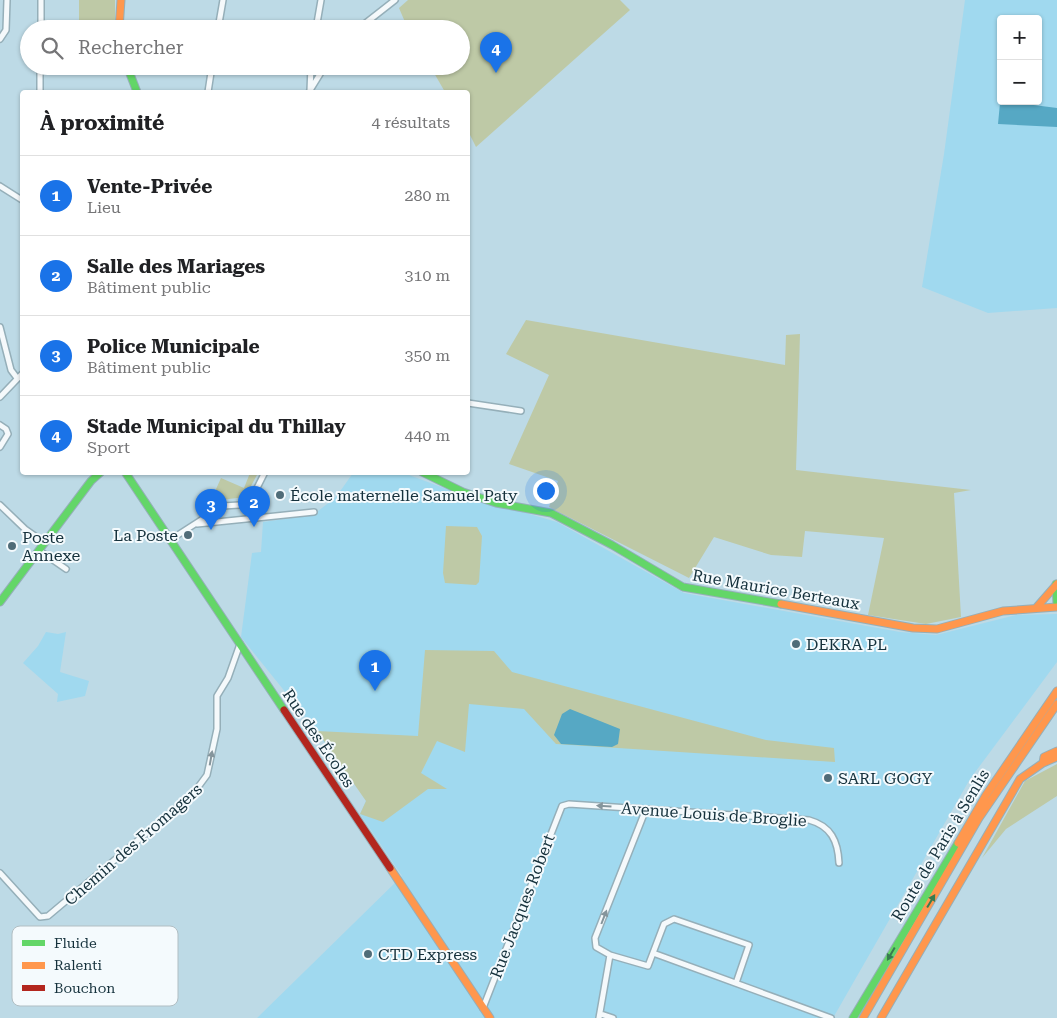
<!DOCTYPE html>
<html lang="fr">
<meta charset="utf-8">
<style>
:root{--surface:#fff;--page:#f2f2f2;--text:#202124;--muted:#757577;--line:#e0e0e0;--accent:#1a73e8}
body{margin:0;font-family:"Roboto Serif",serif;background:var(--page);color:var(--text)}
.controls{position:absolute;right:15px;top:15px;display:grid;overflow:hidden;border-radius:5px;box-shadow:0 1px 4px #0004}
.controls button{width:45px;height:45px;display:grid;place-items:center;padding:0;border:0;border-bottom:1px solid var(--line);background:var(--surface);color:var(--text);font:25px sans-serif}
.you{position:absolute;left:545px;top:490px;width:18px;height:18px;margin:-12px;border:4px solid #fff;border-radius:50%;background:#1a73e8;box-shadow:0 0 0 8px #1a73e833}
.badge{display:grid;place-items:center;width:32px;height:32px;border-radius:50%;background:var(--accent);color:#fff;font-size:16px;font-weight:700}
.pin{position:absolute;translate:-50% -41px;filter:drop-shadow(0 1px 2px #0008)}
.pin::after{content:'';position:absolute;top:26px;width:18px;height:15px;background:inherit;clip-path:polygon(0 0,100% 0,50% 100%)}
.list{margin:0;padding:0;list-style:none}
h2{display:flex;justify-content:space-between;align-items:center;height:65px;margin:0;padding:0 20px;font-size:21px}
h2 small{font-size:16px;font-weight:400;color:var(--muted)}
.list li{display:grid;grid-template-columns:32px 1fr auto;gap:15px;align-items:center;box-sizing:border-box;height:80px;padding:0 20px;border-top:1px solid var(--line)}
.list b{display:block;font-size:19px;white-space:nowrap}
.list p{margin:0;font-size:16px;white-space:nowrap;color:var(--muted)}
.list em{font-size:16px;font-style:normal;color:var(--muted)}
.icon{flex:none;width:28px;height:28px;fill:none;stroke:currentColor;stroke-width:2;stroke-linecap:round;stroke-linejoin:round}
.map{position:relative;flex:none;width:1057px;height:1018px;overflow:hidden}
.search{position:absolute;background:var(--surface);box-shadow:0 1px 4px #0004;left:20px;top:20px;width:450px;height:55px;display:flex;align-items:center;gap:12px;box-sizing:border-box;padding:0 18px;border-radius:28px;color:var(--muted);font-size:19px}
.panel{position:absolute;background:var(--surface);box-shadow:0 1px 4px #0004;left:20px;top:90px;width:450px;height:385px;border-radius:5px}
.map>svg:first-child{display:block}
.built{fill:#a0d9ef;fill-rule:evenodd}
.green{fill:#bec9a6}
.water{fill:#56a8c4}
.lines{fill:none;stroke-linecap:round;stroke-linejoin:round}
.street-casing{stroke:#95afb9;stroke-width:8}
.fast-casing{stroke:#95afb9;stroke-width:9}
.slow-casing{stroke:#95afb9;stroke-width:9}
.jam-casing{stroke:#95afb9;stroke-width:9}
.street{stroke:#f5f9fb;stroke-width:5}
.fast{stroke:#63d668;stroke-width:7}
.slow{stroke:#ff974d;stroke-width:7}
.jam{stroke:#b3261e;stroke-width:7}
.oneway{fill:#85959c}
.oneway2{fill:#387b50}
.poi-dot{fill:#506c78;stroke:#f4fafd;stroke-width:2}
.labels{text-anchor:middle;stroke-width:4;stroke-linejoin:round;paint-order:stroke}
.poi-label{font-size:16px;fill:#15313c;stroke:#f4fafd;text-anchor:start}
.street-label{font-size:16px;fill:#15313c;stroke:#f4fafd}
.key{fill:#f4fafd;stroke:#b1bec3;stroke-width:1}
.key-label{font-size:14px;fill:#15313c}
</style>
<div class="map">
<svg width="1057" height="1018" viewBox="0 0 1057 1018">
<rect width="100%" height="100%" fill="#bddae6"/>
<!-- built -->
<path class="built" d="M965 0H1057V308L988 313 922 287 944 154ZM1001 19H1038V101H1001Z
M401 472 460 494 557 522 684 593 900 632 936 635 1016 615 1057 614V662L970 779 833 1018H257L402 876 360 814 366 801 359 790 303 714 241 637 252 553 261 552 263 522 313 515 336 497 353 473Z
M46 632 58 634 66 632 60 672 89 681 85 696 57 702 58 694 23 663 38 646Z"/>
<!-- green -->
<path class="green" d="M79 0H115V29H79Z
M408 0H620L630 10 476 147 468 131V92H445L430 66H461V29H408L399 8Z
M526 320 785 365 786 335 800 334 796 470 971 490 954 493 961 617 926 624 868 615 884 538 805 531 802 557 771 555 714 537 689 578 549 507 558 481 509 464 549 375 506 354Z
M250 473H258L245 497 221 500 212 498 221 478 244 488Z
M446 526 477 527 482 536 479 582 476 585 445 583 443 573Z
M425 650 494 651 512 672 766 740 834 748 835 762 556 744 524 709 469 704 465 752 437 741 421 773 447 789H428L383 822 360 814 366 801 317 731 418 736Z
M1057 764V796L1006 829 982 858 1025 781Z"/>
<!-- water -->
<path class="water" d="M1002 101 1057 108V127L998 124 1000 103Z
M570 709 620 729 618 744 612 747 561 744 554 735 562 714Z"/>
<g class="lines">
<!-- street casing -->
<g class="street-casing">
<path id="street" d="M41 29V0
M218 29 223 0
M316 29 321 0
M358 29 395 0
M0 39 6 30 7 0
M310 91 311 66
M40 92V66
M208 92 212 66
M309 92 325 66
M0 186 22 200
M0 327 11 370 17 378
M0 397 22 374
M468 403 521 411
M0 425 6 429 8 434 0 447
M254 504 253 496 265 472
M0 505 25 529 45 543
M197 524 314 512
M170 540 223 506 255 504 256 518
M40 551 66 569
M646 809 595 938 596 947 610 955 648 966 664 924 674 919 749 945 736 983
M0 873 40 917 48 916 193 794 207 775 217 729V696L228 678 240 644
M653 953 831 1018
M483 1008 562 806 569 804 809 820C831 826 838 841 839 863
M601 1014 613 1018
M599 1018 610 955"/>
</g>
<!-- fast casing -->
<g class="fast-casing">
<path id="fast" d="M127 66 137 92
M125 472 284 710
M422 472 463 492 496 503 551 513 612 545 683 587 781 604
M1056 584 1057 605
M0 602 91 481 101 472
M853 1018 958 843"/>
</g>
<!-- slow casing -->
<g class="slow-casing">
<path id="slow" d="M119 29 121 0
M781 604 913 628 937 629 1003 611 1057 607
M1036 608 1057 584
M1057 751 1044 757 1043 763 1057 757
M958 843 986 795 1057 691
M390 868 490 1018
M863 1018 979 818 1057 704
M881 1018 1020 779 1043 763"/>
</g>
<!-- jam casing -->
<g class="jam-casing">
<path id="jam" d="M284 710 390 868"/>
</g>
<!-- street -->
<use href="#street" class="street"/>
<!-- fast -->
<use href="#fast" class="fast"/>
<!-- slow -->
<use href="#slow" class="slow"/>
<!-- jam -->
<use href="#jam" class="jam"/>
</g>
<!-- one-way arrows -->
<defs><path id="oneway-solid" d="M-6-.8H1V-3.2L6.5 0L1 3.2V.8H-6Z" transform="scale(1.25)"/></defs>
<g class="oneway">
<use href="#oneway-solid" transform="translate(211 758) rotate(-80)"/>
<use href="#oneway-solid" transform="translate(604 806) rotate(-176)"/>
<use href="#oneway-solid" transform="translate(604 917) rotate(-69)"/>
</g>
<g class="oneway2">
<use href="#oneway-solid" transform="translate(931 901) rotate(-59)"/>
<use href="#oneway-solid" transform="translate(891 954) rotate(120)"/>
</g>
<!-- markers -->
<g class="poi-dot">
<circle cx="280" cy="495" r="5"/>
<circle cx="188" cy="535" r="5"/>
<circle cx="12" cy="546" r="5"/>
<circle cx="796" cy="644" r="5"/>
<circle cx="828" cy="778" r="5"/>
<circle cx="368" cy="954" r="5"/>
</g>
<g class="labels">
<!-- poi labels -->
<g class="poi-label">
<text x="290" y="501">École maternelle Samuel Paty</text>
<text x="178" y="541" text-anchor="end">La Poste</text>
<text x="22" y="543">Poste<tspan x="22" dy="18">Annexe</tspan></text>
<text x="806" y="650">DEKRA PL</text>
<text x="838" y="784">SARL GOGY</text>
<text x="378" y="960">CTD Express</text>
</g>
<!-- street labels -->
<g class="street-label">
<text transform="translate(776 589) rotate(10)" y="6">Rue Maurice Berteaux</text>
<text transform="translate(319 738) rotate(56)" y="6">Rue des Écoles</text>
<text transform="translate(714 814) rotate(4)" y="6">Avenue Louis de Broglie</text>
<text transform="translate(133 844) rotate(-41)" y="6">Chemin des Fromagers</text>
<text transform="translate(940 845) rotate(-59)" y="6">Route de Paris à Senlis</text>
<text transform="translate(522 906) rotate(-69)" y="6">Rue Jacques Robert</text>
</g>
</g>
<!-- legend -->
<rect x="12" y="926" width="166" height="80" rx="8" class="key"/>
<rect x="22" y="940" width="23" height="6" fill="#63d668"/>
<rect x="22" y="962" width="23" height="7" fill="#ff974d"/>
<rect x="22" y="985" width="23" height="6" fill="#b3261e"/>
<g class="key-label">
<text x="54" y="948">Fluide</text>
<text x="54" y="970">Ralenti</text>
<text x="54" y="993">Bouchon</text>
</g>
</svg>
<div class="controls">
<button>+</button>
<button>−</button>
</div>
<div class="you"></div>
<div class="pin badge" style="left:375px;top:691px">1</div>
<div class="pin badge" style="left:254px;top:527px">2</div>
<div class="pin badge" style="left:211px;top:530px">3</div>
<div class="pin badge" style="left:496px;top:73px">4</div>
<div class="search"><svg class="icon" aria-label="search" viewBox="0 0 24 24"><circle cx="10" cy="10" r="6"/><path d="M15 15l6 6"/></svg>Rechercher</div>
<section class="panel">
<h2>À proximité<small>4 résultats</small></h2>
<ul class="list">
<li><span class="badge">1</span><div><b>Vente-Privée</b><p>Lieu</p></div><em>280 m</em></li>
<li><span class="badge">2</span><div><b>Salle des Mariages</b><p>Bâtiment public</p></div><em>310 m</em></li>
<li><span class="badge">3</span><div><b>Police Municipale</b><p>Bâtiment public</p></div><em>350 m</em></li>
<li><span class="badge">4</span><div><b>Stade Municipal du Thillay</b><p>Sport</p></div><em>440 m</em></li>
</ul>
</section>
</div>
